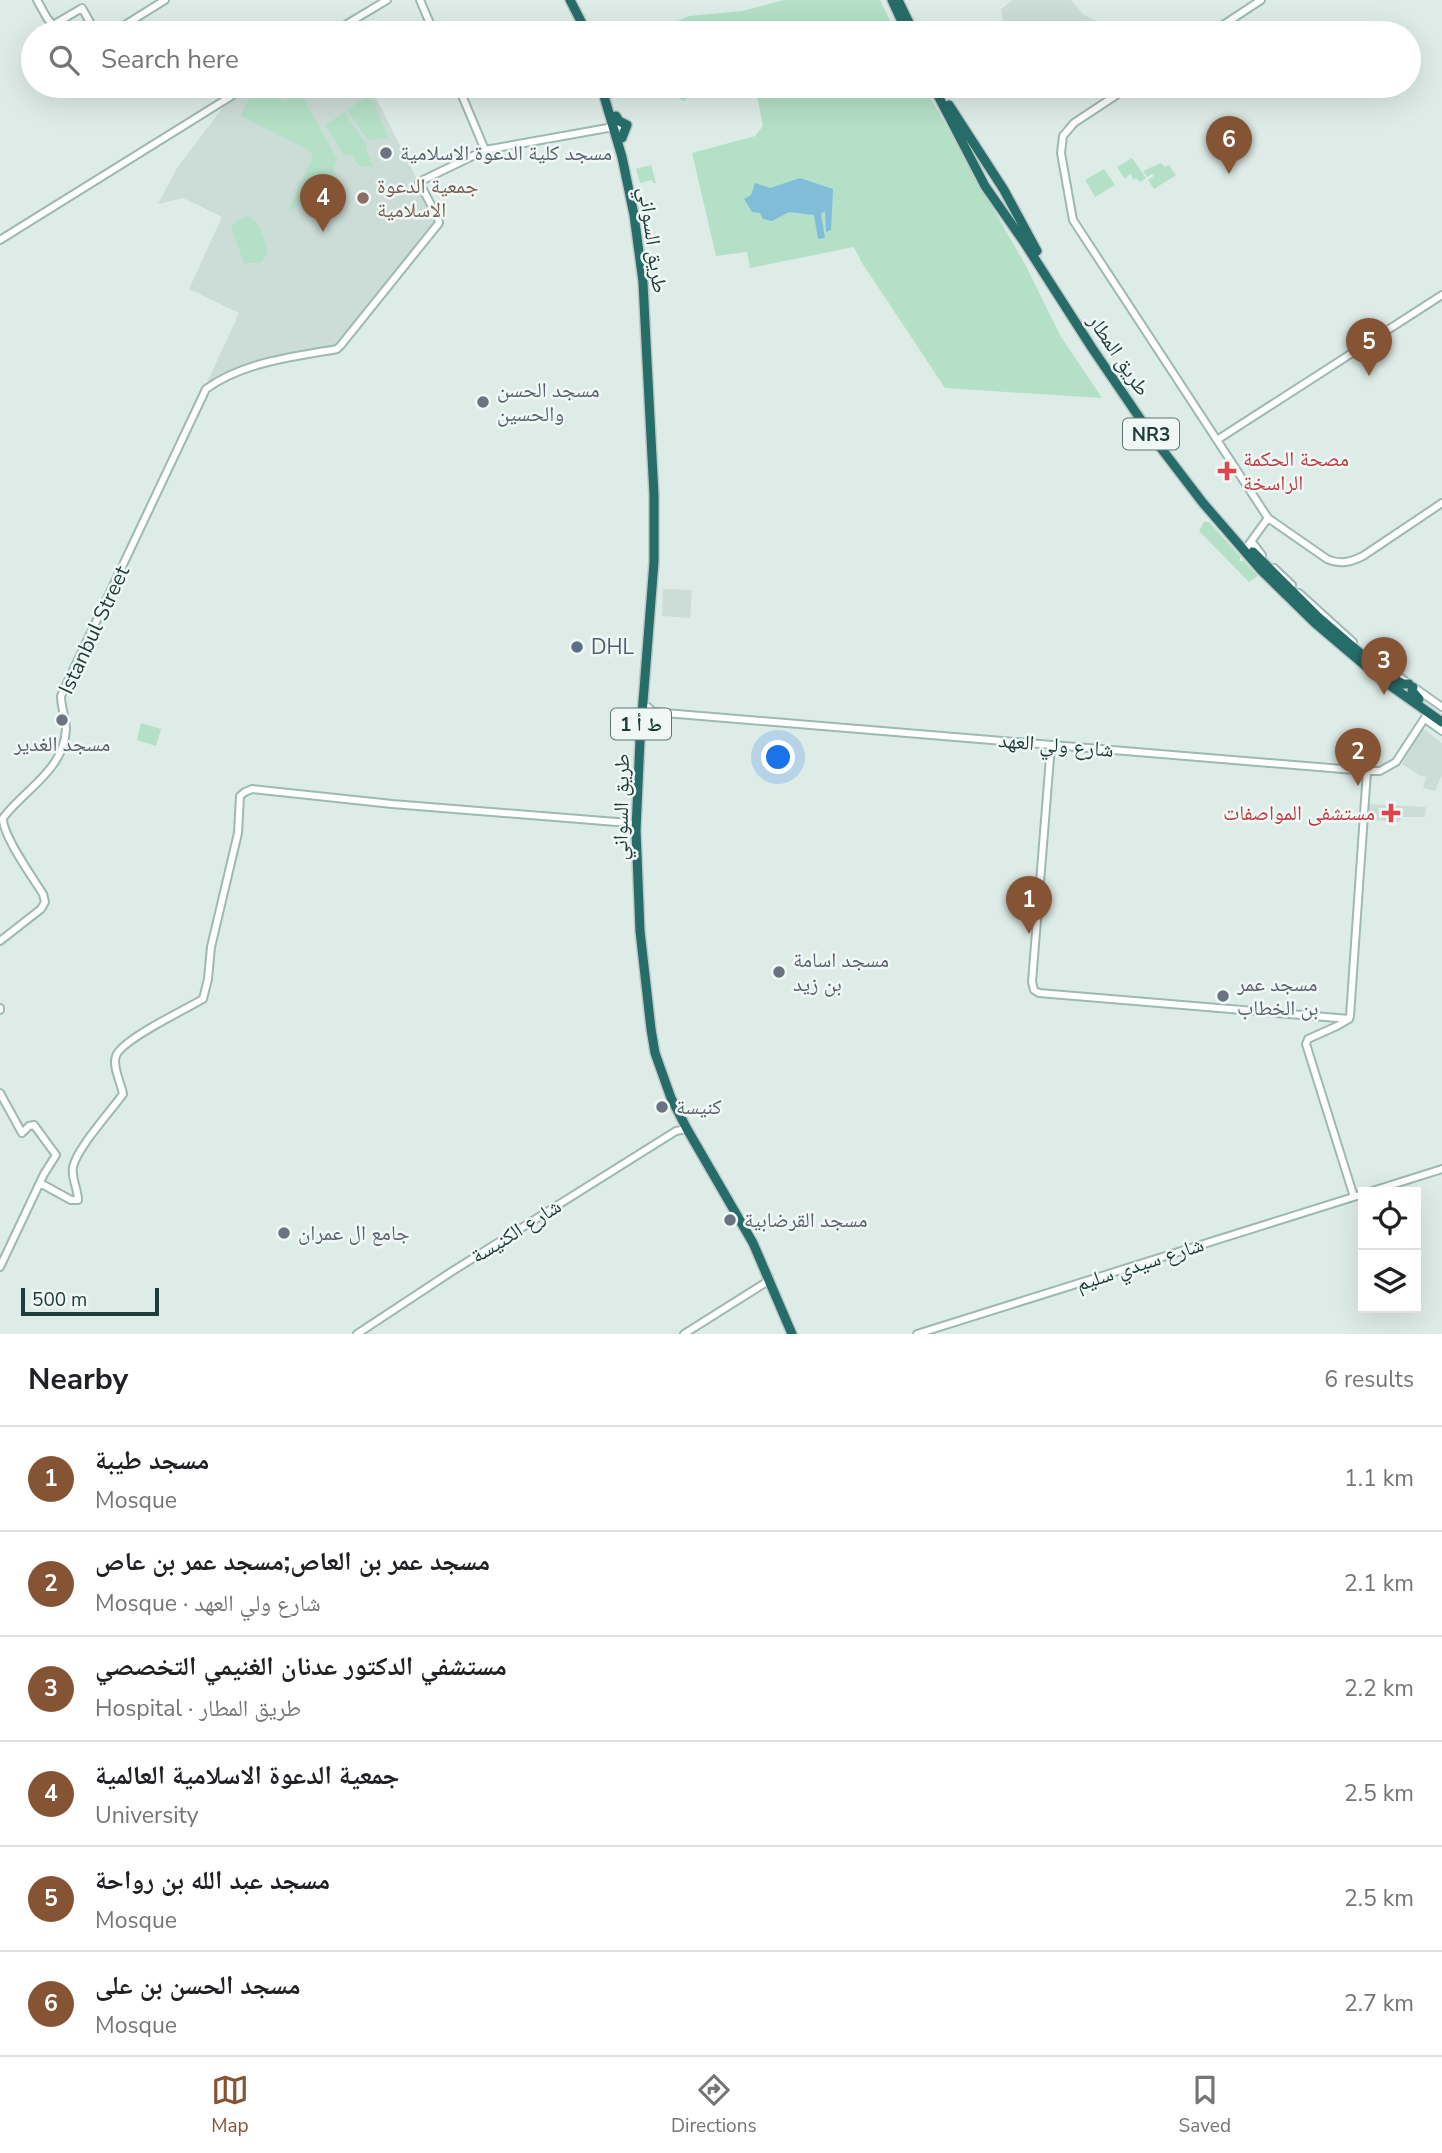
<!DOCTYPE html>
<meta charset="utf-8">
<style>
:root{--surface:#fff;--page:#f6f6f6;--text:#202124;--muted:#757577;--line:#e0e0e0;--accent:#845435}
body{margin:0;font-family:"Nunito Sans","Noto Naskh Arabic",sans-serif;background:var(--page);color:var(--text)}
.controls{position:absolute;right:21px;bottom:21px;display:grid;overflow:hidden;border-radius:0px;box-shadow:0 7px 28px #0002}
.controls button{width:63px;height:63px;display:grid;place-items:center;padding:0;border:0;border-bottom:2px solid var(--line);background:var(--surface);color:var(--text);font:35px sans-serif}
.scale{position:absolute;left:21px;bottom:18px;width:138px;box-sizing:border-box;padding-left:7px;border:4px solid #1e3d3a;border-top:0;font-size:19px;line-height:24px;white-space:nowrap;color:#1e3d3a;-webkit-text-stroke:5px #eff8f5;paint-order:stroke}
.you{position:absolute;left:779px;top:758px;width:24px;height:24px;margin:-18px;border:5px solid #fff;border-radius:50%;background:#1a73e8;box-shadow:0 0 0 10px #1a73e833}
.badge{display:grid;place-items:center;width:46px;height:46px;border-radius:50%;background:var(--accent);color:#fff;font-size:23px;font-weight:700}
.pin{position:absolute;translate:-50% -58px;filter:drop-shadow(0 2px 4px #0008)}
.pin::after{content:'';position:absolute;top:37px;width:24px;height:21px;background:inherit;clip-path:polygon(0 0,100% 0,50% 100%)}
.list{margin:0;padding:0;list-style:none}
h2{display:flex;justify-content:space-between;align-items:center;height:91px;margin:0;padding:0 28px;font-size:30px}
h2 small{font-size:23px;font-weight:400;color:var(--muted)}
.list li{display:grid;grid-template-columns:46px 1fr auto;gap:21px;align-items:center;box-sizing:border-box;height:105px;padding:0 28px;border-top:2px solid var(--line)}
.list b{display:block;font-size:26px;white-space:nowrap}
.list p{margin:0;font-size:23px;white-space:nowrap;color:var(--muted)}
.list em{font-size:23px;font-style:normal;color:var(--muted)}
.icon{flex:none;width:38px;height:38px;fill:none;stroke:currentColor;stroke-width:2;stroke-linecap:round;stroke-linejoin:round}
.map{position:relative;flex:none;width:1442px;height:1334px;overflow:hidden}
.search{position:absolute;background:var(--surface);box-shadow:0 7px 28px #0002;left:21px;right:21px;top:21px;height:77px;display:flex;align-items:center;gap:18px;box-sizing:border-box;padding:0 24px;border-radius:38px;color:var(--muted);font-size:26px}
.sheet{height:721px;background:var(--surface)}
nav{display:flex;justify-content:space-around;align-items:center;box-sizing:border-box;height:98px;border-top:2px solid var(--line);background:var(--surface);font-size:19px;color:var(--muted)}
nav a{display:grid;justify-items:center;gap:4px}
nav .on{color:var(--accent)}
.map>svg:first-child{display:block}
.built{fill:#ccdcd7}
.green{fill:#b4e0c7}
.water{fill:#7fbdd8}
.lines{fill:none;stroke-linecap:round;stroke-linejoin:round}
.secondary-casing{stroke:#9cb9b3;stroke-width:10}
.highway-casing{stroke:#c0c9c8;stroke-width:12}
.secondary{stroke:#fff;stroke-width:6}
.highway{stroke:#266d69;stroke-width:9}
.worship-dot{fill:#6b7280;stroke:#eff8f5;stroke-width:2.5}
.education-dot{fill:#8d6e63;stroke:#eff8f5;stroke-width:2.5}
.health-dot{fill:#e0444e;stroke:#eff8f5;stroke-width:2.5}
.service-dot{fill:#5c6f8a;stroke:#eff8f5;stroke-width:2.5}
.labels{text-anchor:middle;stroke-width:5;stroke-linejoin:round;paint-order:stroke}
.shield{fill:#eff8f5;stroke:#5d7572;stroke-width:2}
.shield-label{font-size:19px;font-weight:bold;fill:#1e3d3a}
.worship-label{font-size:21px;fill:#5b616d;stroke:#eff8f5;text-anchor:start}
.education-label{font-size:21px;fill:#785e54;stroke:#eff8f5;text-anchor:start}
.street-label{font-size:21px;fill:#1e3d3a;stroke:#eff8f5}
.health-label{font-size:21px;fill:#be3a42;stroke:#eff8f5;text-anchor:start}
.service-label{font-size:21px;fill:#4e5e75;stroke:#eff8f5;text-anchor:start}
</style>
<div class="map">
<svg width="1442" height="1334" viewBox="0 0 1442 1334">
<rect width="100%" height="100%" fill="#deece8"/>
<!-- built -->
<path class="built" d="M1013 0H1071L1084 15 1102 24 1087 33H1005L1001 9Z
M252 86H370L437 219 435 227 338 346 265 359 207 383 239 313 189 289 222 217 183 198 158 204 177 168 227 102Z
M663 589 692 590 690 618 662 616Z
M1422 728 1442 743V775L1435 791 1423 788 1426 777 1421 776 1402 764Z
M1367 804 1426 807 1425 817H1401L1400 822 1372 820V815H1366Z"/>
<!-- green -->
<path class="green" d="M784 0H880L896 33H668L669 25 689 16 742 11Z
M254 86H272L282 102 300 92 337 159 333 169 339 180 327 199 323 202 315 205 300 204 288 212 313 156 307 149 241 116Z
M677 86H701L684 101 677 97Z
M755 86H924L1027 268 1061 337 1102 398 945 388 862 263 854 247 750 268 747 252 716 256 692 153 755 136 763 126Z
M366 97 374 102 388 138 368 140 347 110Z
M344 112 367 145 366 149 373 167 359 166 352 156 343 154 326 125Z
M1132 158 1146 178 1140 182 1136 178 1133 180 1131 174 1127 176 1128 178H1124L1117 167Z
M1161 163 1165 167 1169 165 1176 175 1154 189 1148 180 1154 176 1152 174 1147 177 1143 171Z
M651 165 656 183H653L652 180 640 183 636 169Z
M1104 169 1115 185 1095 197 1085 180Z
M247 216C261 221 265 240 268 253L260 263H248L245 266 231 226 238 220Z
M1204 522H1209L1240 556V561H1244L1258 576 1249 582 1199 531Z
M141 723 161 729 156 746 137 740Z"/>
<!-- water -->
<path class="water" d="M800 178 833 189 831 230 826 232 825 211 821 214 825 238 818 239 814 215 789 212 772 221 763 219 760 213 752 212 744 199 751 195 755 183 770 188Z"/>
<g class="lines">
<!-- secondary casing -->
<g class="secondary-casing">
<path id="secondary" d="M37 0 47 18 53 25 82 8 96 33
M420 0 434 33
M112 33 165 0
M332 33 387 0
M1211 33 1261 0
M458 86 485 150
M1130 86 1074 123 1063 136 1061 153 1073 220 1268 518 1327 559C1340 565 1351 562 1363 556L1442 503
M0 240 233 95 239 91 241 86
M1217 440 1442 295
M1252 542 1262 555
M1247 547 1268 518
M1274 568 1292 585
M1299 593 1353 642
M1367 654 1442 707
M648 707 653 712 1367 771H1380L1396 762 1428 713
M1425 719 1442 731
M1051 745 1032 982 1034 990 1039 993 1349 1019 1350 1016 1367 771
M0 941 41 909 45 902 43 894C33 878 2 835 3 818 25 789 64 770 66 729 66 718 61 708 61 696L206 389C243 362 293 357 337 349L341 345 439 223 438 218 419 182 485 150 619 126
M0 1008V1010
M1349 1019 1337 1026 1308 1039 1306 1044 1354 1197
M0 1093 22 1133 29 1126 34 1125 56 1155 44 1174 0 1267
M40 1183 71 1200H78C78 1189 71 1178 73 1167 77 1148 111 1111 123 1094 121 1083 112 1066 116 1056 121 1040 186 1009 203 999L208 979 211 947 238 833 240 796 245 792 252 789 392 804 629 823 636 829
M1369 1192 1442 1169
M357 1334 451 1272 676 1131 687 1129
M684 1334 765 1283 769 1277
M917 1334 1363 1194"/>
</g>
<!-- highway casing -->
<g class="highway-casing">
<path id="highway" d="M570 0 587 33
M892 0 907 33
M898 0 914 33
M601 86 622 157 634 215 643 282 646 342 654 495V562L640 740 636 830 640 931 651 1029 655 1053 671 1098 687 1129 753 1243 792 1334
M933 86 985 186 1024 242 1092 348 1154 439 1203 503 1261 570 1315 623 1381 679 1442 722
M949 105 1004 190 1037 251
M616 116 619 121 627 125 622 138
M1253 552 1318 617 1368 660
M1386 675 1403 684H1409
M1413 687 1412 691 1419 699"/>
</g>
<!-- secondary -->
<use href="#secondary" class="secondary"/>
<!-- highway -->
<use href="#highway" class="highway"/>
</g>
<!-- markers -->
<g class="worship-dot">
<circle cx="386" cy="153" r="7"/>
<circle cx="483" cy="402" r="7"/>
<circle cx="62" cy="720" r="7"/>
<circle cx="779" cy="972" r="7"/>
<circle cx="1223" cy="996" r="7"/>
<circle cx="662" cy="1107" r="7"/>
<circle cx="730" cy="1220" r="7"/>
<circle cx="284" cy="1233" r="7"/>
</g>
<circle class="education-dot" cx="363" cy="198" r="7"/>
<g class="health-dot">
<path d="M1223.5 460.5h7v7h7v7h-7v7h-7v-7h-7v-7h7z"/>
<path d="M1387.5 802.5h7v7h7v7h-7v7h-7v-7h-7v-7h7z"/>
</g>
<circle class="service-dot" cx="577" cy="647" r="7"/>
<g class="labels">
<!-- shield labels -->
<g class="shield">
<rect x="1123" y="418.5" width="56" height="31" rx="5"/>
<rect x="611" y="708.5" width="60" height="31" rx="5"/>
</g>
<g class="shield-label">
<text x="1151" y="441">NR3</text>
<text x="641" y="731">ط أ 1</text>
</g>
<!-- worship labels -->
<g class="worship-label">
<text x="400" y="160">مسجد كلية الدعوة الاسلامية</text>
<text x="497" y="397">مسجد الحسن<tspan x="497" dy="24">والحسين</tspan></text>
<text x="62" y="751" text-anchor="middle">مسجد الغدير</text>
<text x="793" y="967">مسجد اسامة<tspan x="793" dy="24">بن زيد</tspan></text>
<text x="1237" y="991">مسجد عمر<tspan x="1237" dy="24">بن الخطاب</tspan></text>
<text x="676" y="1114">كنيسة</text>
<text x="744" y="1227">مسجد القرضابية</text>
<text x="298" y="1240">جامع ال عمران</text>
</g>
<!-- education labels -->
<g class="education-label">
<text x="377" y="193">جمعية الدعوة<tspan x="377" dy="24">الاسلامية</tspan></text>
</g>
<!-- street labels -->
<g class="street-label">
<text transform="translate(653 240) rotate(82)" y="7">طريق السواني</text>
<text transform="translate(1119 355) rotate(56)" y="7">طريق المطار</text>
<text transform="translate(94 630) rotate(-65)" y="7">Istanbul Street</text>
<text transform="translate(1056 745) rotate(5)" y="7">شارع ولي العهد</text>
<text transform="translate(621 807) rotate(-89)" y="7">طريق السواني</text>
<text transform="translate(516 1231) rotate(-32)" y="7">شارع الكنيسة</text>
<text transform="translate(1140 1264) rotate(-18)" y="7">شارع سيدي سليم</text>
</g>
<!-- health labels -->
<g class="health-label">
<text x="1243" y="466">مصحة الحكمة<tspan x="1243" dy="24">الراسخة</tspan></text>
<text x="1375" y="820" text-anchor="end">مستشفى المواصفات</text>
</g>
<!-- service labels -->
<g class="service-label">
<text x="591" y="654">DHL</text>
</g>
</g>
</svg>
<div class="controls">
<button><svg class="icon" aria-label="locate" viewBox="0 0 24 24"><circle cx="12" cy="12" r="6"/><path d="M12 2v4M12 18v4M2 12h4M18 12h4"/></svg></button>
<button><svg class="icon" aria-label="layers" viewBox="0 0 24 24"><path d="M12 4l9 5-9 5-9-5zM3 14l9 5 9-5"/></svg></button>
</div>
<div class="scale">500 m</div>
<div class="you"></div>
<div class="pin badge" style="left:1029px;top:934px">1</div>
<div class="pin badge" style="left:1358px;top:786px">2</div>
<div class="pin badge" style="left:1384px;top:695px">3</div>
<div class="pin badge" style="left:323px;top:232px">4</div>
<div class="pin badge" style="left:1369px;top:376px">5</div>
<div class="pin badge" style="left:1229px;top:174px">6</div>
<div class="search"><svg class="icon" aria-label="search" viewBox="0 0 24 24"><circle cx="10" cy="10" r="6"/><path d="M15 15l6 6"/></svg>Search here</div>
</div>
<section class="sheet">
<h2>Nearby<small>6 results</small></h2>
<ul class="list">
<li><span class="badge">1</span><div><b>مسجد طيبة</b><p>Mosque</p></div><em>1.1 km</em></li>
<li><span class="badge">2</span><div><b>مسجد عمر بن العاص;مسجد عمر بن عاص</b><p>Mosque · شارع ولي العهد</p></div><em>2.1 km</em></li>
<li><span class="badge">3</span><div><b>مستشفي الدكتور عدنان الغنيمي التخصصي</b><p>Hospital · طريق المطار</p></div><em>2.2 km</em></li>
<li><span class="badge">4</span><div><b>جمعية الدعوة الاسلامية العالمية</b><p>University</p></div><em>2.5 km</em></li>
<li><span class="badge">5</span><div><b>مسجد عبد الله بن رواحة</b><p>Mosque</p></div><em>2.5 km</em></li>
<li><span class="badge">6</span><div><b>مسجد الحسن بن على</b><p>Mosque</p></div><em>2.7 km</em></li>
</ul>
</section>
<nav>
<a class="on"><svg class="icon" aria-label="map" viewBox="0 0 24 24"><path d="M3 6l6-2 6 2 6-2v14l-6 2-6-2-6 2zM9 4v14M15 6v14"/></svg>Map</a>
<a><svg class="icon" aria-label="directions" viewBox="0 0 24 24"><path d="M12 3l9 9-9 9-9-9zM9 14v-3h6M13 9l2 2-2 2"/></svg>Directions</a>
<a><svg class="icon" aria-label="saved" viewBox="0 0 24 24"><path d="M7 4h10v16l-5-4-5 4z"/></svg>Saved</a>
</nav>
